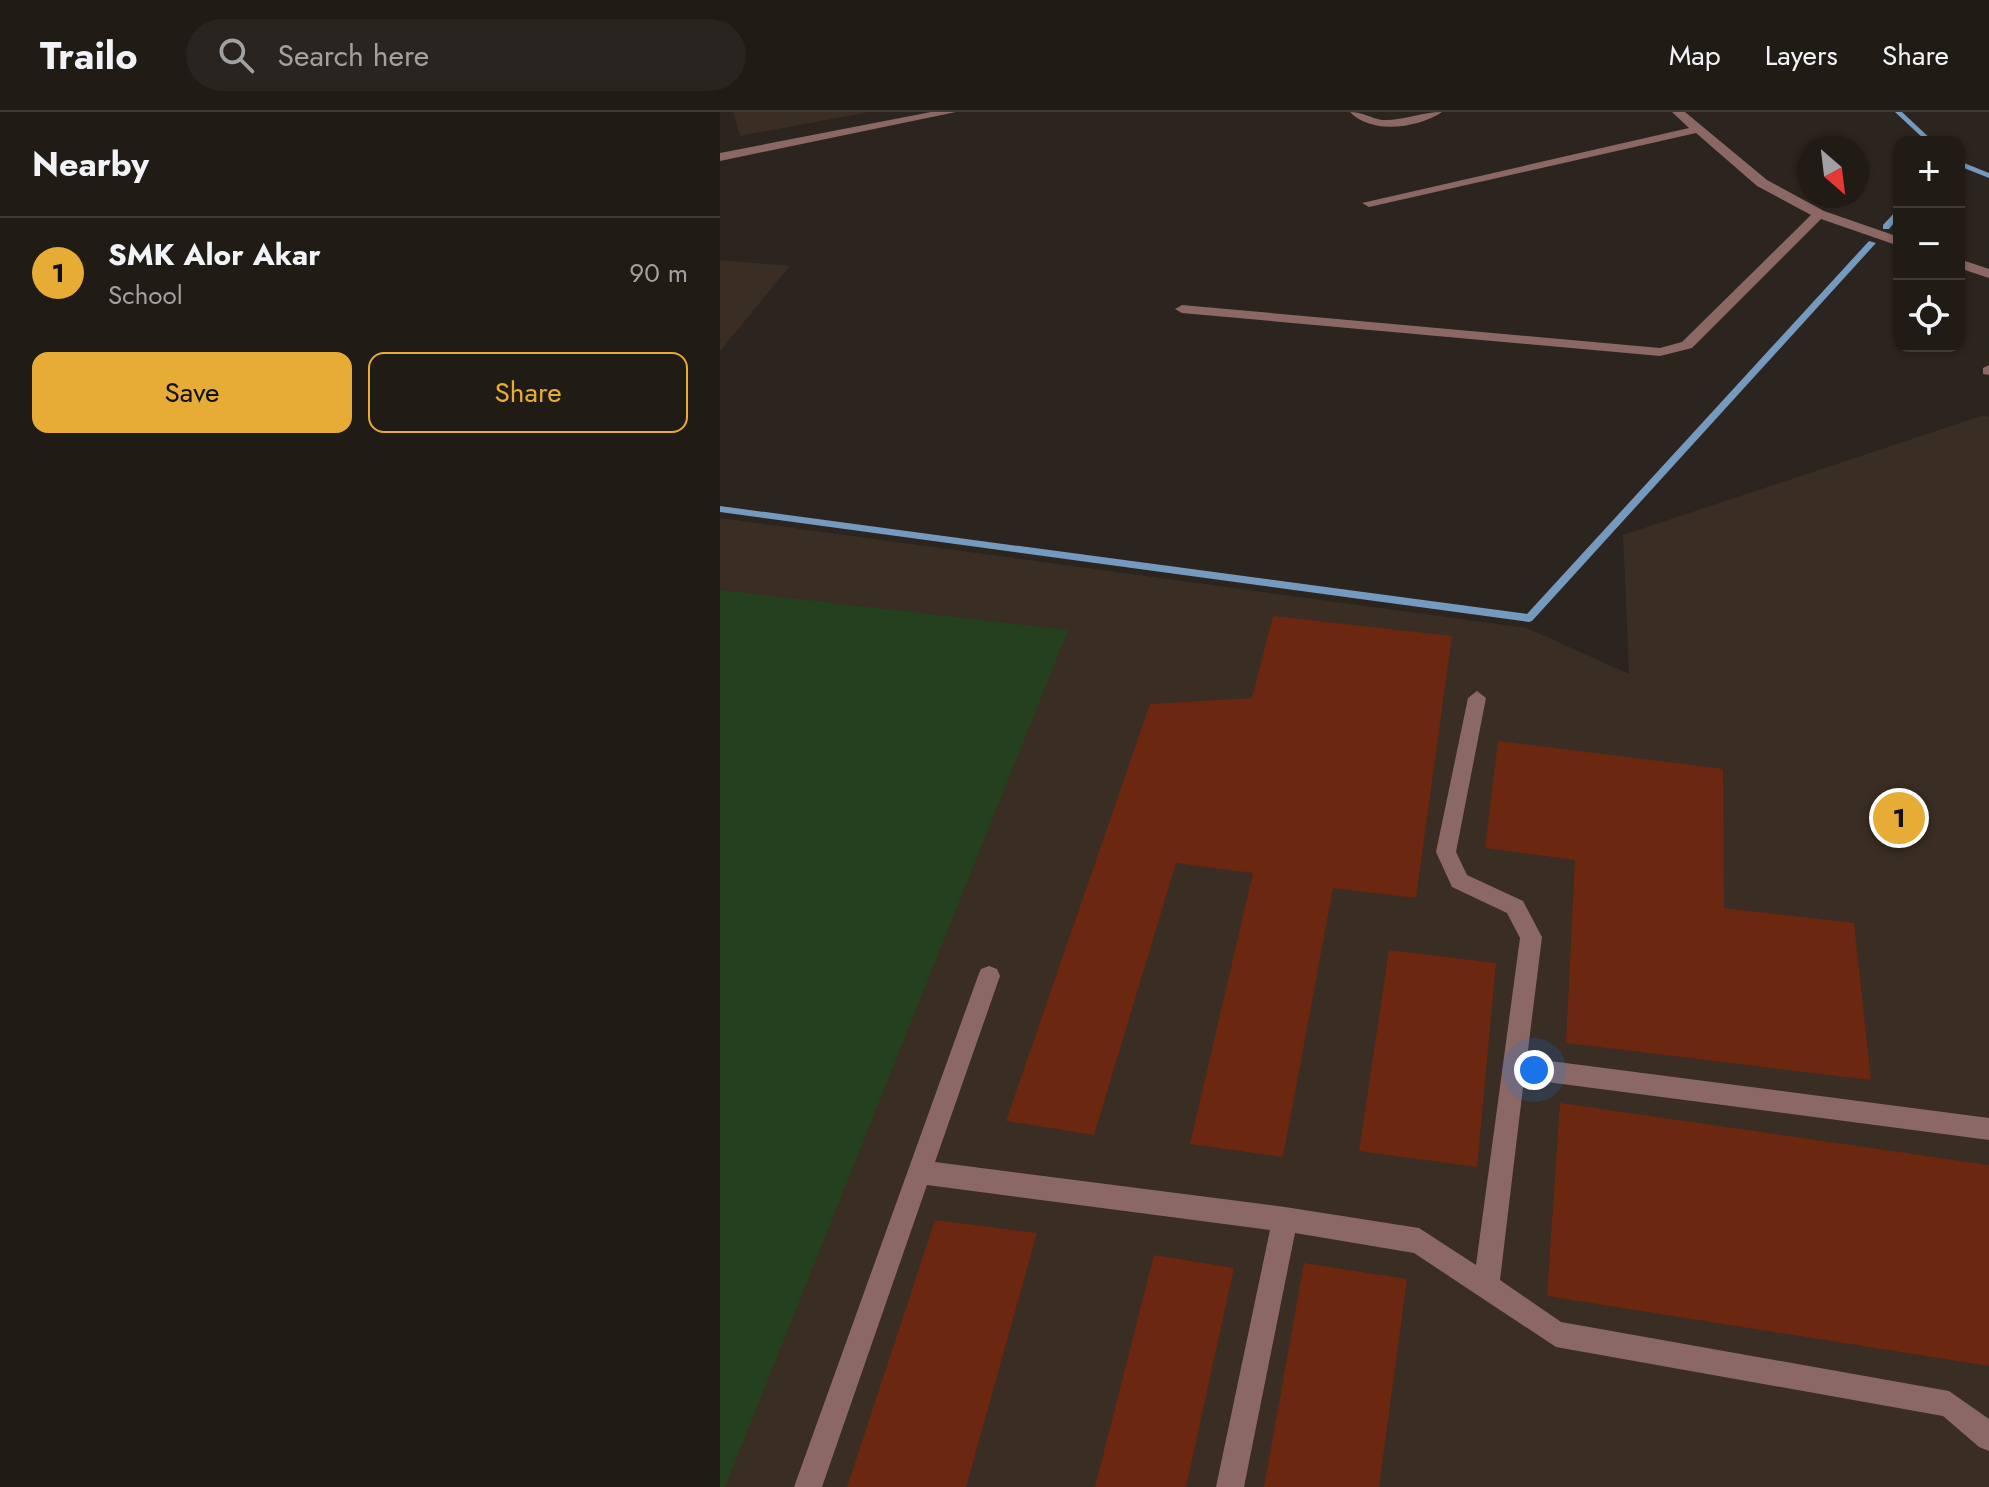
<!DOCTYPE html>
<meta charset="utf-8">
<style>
:root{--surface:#211b16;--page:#29241f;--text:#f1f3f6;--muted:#a2a1a1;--line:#3e3935;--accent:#e6ac36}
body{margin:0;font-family:Jost,sans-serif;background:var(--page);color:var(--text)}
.controls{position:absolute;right:24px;top:24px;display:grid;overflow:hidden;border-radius:16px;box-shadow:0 2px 6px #0004}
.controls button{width:72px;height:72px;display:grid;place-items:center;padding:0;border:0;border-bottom:2px solid var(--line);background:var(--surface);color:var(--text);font:40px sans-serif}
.compass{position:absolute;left:1077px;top:24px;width:72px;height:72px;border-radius:50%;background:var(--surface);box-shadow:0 2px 6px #0004;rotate:152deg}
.you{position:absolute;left:814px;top:958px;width:28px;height:28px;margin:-20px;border:6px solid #fff;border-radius:50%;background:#1a73e8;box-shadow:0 0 0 12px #1a73e833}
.badge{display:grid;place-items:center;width:52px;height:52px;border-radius:50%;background:var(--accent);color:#111;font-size:26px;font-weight:700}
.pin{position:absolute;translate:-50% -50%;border:4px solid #fff;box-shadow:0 2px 8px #0006}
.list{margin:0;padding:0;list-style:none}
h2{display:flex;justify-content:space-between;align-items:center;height:104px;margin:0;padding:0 32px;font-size:34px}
h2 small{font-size:26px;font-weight:400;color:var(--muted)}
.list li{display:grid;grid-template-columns:52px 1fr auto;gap:24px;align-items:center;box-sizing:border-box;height:112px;padding:0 32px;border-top:2px solid var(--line)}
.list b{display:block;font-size:30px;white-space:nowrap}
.list p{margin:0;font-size:26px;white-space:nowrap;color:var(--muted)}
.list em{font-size:26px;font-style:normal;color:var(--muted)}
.actions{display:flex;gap:16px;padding:24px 32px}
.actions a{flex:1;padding:18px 0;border:2px solid var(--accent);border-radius:16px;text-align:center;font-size:28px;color:var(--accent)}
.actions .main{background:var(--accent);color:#111}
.icon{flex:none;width:44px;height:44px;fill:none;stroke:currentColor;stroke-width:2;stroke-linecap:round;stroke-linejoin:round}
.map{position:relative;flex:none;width:1269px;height:1375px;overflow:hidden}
header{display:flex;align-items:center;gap:48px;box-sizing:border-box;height:112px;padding:0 40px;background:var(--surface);border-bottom:2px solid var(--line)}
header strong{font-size:38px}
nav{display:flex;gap:44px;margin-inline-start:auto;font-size:28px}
.search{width:560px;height:72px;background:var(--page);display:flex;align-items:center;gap:20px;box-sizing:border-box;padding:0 28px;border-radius:44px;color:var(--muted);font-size:30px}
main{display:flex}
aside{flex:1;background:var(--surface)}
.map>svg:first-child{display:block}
.built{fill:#3a2d23}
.green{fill:#25401e}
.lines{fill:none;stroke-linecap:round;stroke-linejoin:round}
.stream{fill:#749abf;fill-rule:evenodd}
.building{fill:#6b2710}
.minor{fill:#8b6863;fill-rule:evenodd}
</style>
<header>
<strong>Trailo</strong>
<div class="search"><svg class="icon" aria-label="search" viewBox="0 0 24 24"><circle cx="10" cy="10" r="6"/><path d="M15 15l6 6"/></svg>Search here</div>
<nav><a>Map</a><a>Layers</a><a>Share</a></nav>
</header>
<main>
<aside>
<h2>Nearby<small></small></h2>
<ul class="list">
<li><span class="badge">1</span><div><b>SMK Alor Akar</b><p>School</p></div><em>90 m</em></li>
</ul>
<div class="actions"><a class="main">Save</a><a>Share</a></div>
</aside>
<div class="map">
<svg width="1269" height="1375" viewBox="0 0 1269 1375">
<rect width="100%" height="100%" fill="#2c241e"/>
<!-- built -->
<path class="built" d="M13 0H149L20 24Z
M0 148 70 154 0 239Z
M1264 303 1269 305V1375H0V406L807 516 909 562 903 423Z"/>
<!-- green -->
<path class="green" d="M0 478 348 518 5 1375H0Z"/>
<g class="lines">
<!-- stream -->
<path class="stream" d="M1175 0H1182L1214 30H1207Z
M1239 49 1269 61V66L1239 54Z
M1176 99H1179V105L1169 117H1163V113Z
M1149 129 1156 131 812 509 809 510 0 400V394L807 502Z"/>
</g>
<!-- building -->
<path class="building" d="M553 504 732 524 696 786 613 776 563 1045 470 1032 533 761 456 751 374 1023 286 1009 430 592 532 586Z
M778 629 1003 657 1004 796 1134 811 1151 968 846 931 855 748 765 736Z
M669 838 776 851 757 1055 639 1039Z
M840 991 1269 1053V1254L827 1184Z
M215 1108 317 1121 246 1375H127Z
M434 1143 514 1156 466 1375H375Z
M584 1151 687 1167 659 1375H544Z"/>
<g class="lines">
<!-- minor -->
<path class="minor" d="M211 0H236L0 49V41Z
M630 0C643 0 650 6 662 8 682 9 702 0 722 0 698 16 652 23 630 0Z
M952 0H965L1047 68 1104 99 1179 125V134L1101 107 972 236 940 244 462 201 455 197 462 193 940 236 962 230 1091 103 1037 74 976 21 649 95 642 91 969 16Z
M1239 147 1269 157V166L1239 156Z
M1269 253V263L1263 262V256Z
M757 579 766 586 736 740 747 763 803 789 822 825 807 946 1269 1006V1028L804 967 780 1168 841 1210 1229 1279 1269 1307V1339L1259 1335 1223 1304 836 1235 694 1141 575 1121 524 1375H496L550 1118 207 1073 102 1375H74L258 864 261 857 269 854 277 857 280 864 215 1050 565 1095 699 1116 756 1153 800 826 787 801 732 775 716 740 748 586Z"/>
</g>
</svg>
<div class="controls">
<button>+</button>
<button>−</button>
<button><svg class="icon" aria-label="locate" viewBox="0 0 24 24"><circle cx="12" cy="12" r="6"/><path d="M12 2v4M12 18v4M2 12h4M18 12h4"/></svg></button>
</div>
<svg class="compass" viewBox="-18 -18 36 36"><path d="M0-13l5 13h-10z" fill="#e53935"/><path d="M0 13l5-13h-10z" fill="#a2a1a1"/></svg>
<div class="you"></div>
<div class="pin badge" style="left:1179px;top:706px">1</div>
</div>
</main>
